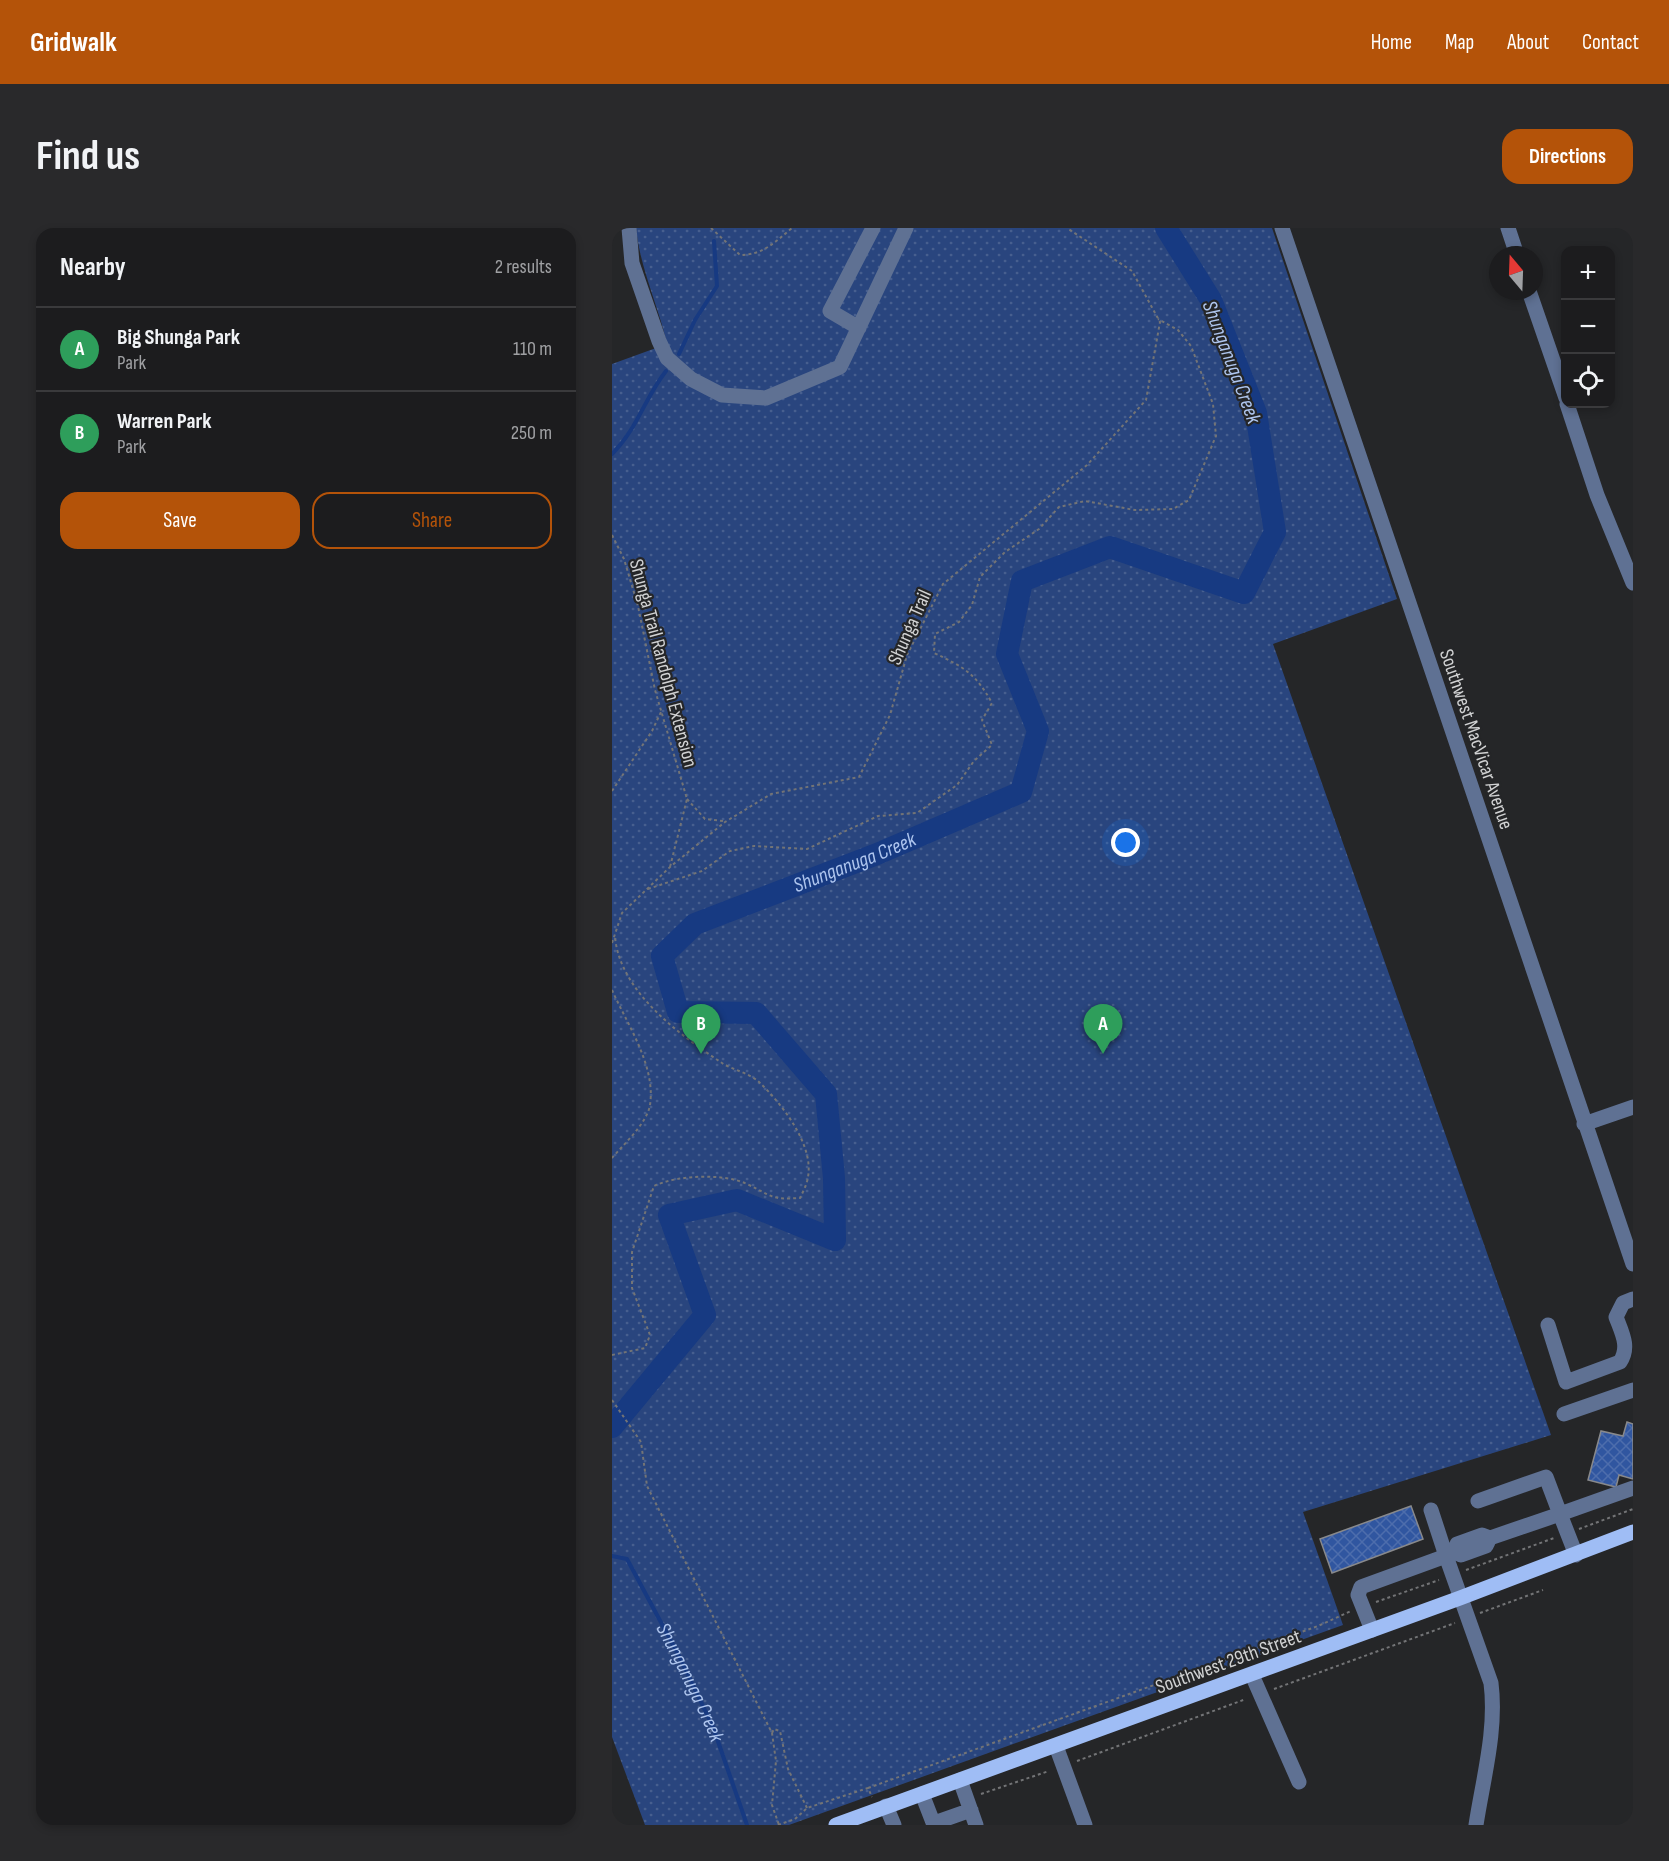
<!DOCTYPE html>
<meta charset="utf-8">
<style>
:root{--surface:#1c1c1e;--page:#29292b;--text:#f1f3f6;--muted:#a0a1a4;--line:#3a3a3c;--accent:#b45309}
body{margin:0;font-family:"Sofia Sans Condensed",sans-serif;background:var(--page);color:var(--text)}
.controls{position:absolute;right:18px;top:18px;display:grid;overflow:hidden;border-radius:12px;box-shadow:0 3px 9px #0003}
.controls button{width:54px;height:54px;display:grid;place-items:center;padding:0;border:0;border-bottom:2px solid var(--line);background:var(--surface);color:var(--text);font:30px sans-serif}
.compass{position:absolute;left:877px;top:18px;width:54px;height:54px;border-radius:50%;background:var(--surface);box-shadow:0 3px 9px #0003;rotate:341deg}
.you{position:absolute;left:514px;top:615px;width:21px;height:21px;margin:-15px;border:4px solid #fff;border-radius:50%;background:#1a73e8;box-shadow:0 0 0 9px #1a73e833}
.badge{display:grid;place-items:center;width:39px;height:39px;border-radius:50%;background:var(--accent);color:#fff;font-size:20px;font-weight:700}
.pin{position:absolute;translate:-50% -50px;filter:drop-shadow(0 2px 3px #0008)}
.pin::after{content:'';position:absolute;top:32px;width:21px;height:18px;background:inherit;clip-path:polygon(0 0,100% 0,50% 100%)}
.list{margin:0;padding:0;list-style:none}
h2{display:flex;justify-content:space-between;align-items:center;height:78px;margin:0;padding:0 24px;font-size:26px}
h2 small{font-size:20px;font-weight:400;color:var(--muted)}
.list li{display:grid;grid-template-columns:39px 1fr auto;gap:18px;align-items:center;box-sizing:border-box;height:84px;padding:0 24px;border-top:2px solid var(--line)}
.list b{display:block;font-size:22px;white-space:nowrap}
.list p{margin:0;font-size:20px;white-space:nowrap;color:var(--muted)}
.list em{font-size:20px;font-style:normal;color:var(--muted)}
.actions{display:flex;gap:12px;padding:18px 24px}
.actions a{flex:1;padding:14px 0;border:2px solid var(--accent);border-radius:18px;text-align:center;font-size:21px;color:var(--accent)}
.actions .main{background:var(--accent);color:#fff}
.icon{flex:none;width:33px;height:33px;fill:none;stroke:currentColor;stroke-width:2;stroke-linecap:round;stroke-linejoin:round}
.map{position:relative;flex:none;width:1021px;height:1597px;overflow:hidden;border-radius:18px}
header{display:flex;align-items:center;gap:36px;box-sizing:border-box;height:84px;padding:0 30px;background:var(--accent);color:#fff}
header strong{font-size:28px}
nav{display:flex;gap:33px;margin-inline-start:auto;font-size:21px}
.intro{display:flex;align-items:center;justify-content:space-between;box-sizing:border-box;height:144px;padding:0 36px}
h1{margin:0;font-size:42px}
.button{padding:15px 27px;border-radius:18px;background:var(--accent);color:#fff;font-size:21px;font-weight:700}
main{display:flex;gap:36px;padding:0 36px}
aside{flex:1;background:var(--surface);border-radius:18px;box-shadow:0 3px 9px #0003}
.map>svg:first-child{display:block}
.park{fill:url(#park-dots)}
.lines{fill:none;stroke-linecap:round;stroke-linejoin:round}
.stream{stroke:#173a82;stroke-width:4}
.river{stroke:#173a82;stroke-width:22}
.building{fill:url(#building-cross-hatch);stroke:#88898c;stroke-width:1.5}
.path{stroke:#737476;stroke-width:2;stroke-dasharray:3 3;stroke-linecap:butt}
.minor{stroke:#5f7193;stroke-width:15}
.major{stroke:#9fbdf5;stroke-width:15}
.path-bridge{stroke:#737476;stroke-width:2;stroke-dasharray:3 3;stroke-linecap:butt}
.labels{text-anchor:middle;stroke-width:4.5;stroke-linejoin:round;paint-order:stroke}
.street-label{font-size:20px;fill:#d1d2d3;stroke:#252628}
.water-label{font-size:21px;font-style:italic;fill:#aec5ee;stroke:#252628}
</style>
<header>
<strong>Gridwalk</strong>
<nav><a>Home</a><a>Map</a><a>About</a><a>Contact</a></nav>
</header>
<div class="intro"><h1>Find us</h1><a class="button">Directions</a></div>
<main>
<aside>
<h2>Nearby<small>2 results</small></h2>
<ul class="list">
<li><span class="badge" style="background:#2e9e5b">A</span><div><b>Big Shunga Park</b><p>Park</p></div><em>110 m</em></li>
<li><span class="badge" style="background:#2e9e5b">B</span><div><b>Warren Park</b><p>Park</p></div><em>250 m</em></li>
</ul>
<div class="actions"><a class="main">Save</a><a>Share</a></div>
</aside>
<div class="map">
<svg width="1021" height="1597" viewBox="0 0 1021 1597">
<defs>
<pattern id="park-dots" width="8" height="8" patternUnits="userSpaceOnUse" patternTransform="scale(1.5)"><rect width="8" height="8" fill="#29457e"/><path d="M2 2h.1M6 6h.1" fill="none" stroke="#475f8f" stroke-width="1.8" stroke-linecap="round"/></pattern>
<pattern id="building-cross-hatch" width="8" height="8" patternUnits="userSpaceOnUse" patternTransform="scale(1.5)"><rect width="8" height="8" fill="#3056a0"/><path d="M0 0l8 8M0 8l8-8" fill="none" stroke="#4d6dac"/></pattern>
</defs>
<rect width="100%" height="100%" fill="#252628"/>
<!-- park -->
<path class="park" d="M24 0H660L785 371 661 416 939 1207 691 1284 731 1397 177 1597H33L0 1509V136L55 116C46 77 28 40 24 0Z"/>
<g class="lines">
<!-- stream -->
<g class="stream">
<path d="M67 126 83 92 105 58 102 13"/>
<path d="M0 226C26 200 32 171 54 143"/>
<path id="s1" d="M0 1328 15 1331 67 1428 101 1499 135 1597"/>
</g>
<!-- river -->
<path class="river" id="s2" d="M0 1199 93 1087 57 987 125 972 223 1012 222 950 214 866 144 785 66 784 50 728 83 696 265 626 409 564 426 503 395 426 410 353 498 319 632 365 663 304 644 185 599 72 554 0"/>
</g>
<!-- building -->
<path class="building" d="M1015 1194 1021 1196V1251L1007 1247 1004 1259 976 1252 989 1203 1011 1208Z
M799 1278 811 1311 720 1345 708 1311Z"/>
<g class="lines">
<!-- path -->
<path class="path" d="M99 0 128 27C151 27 163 14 180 0
M0 307 12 331 26 378 43 462 75 571 58 639
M0 563 40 503 49 484
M75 571 93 591 111 593
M36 661 90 643 118 623 142 618 195 621 266 588 305 585 345 557 362 533 380 517 370 492 380 475C364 446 352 439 322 425L323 406 347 394 360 377 368 349 393 324 427 301 447 279 473 273 523 282 561 281 577 272 604 208 601 176 579 118 566 102 546 91
M0 715 10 685 58 639 113 594 159 566 247 549 278 487 295 427 331 356 475 237 534 172 548 94 520 43 455 0
M0 762C15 796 44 838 38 877 35 895 12 916 0 930
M0 1127 33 1120 38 1107 20 1060V1024L42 958C65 947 112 945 135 956 161 968 157 972 188 970 191 964 195 956 196 949 202 916 169 875 147 854 137 845 121 842 110 835 68 807 8 764 3 709
M0 1172 29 1214 35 1258 160 1505 164 1533 160 1577 167 1597
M967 1301 1021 1281
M854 1342 942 1310
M764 1374 827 1352
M868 1385 931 1362
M662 1461 843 1395
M160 1505 162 1501 168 1503 176 1541 195 1580
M465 1533 634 1471
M256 1560 706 1398 739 1383
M369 1566 437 1543
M183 1591 195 1580 256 1560 260 1569"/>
<!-- minor -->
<path class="minor" d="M17 0 20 35 47 113 55 130 79 151 110 167 154 170 228 139 294 0
M670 0 1021 1036
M896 0 905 27
M917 63 954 170
M247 100 218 83 261 0
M955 176 985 267 1021 355
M972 896 1021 879
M936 1097 954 1154 1008 1134C1018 1119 1010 1105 1004 1089L1011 1075 1021 1071
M952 1186 1021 1162
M819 1282 834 1328 843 1324 849 1327 874 1318 878 1310
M843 1324 845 1316 870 1307 878 1310 948 1286 934 1249 866 1273
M964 1327 948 1286 1021 1260
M760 1402 746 1367 749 1359 834 1328 879 1455C885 1502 871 1551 864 1597
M640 1447 687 1554
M444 1518 473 1597
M348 1552 364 1597
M310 1566 322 1597
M274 1578 282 1597
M322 1595 359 1582"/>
<!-- major -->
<path class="major" d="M224 1597 848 1370 1021 1304"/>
<!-- path-bridge -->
<path class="path-bridge" d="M166 1597 183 1591"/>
</g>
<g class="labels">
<!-- street labels -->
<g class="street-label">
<text transform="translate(297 399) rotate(-66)" y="7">Shunga Trail</text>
<text transform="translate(52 435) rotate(75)" y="7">Shunga Trail Randolph Extension</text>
<text transform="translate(865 511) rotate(71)" y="7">Southwest MacVicar Avenue</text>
<text transform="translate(616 1433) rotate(-20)" y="7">Southwest 29th Street</text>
</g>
<!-- water labels -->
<g class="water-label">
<text transform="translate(620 134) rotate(69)" y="7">Shunganuga Creek</text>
<text dy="7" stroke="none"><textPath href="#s2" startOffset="1034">Shunganuga Creek</textPath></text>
<text dy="7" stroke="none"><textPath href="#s1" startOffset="154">Shunganuga Creek</textPath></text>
</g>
</g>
</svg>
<div class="controls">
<button>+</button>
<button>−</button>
<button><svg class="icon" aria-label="locate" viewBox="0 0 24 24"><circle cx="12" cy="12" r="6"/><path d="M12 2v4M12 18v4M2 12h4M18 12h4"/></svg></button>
</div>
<svg class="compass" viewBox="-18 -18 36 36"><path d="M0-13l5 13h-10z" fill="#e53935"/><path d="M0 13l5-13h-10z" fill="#a0a1a4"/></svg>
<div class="you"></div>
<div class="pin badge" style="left:491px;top:826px;background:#2e9e5b">A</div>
<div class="pin badge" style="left:89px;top:826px;background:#2e9e5b">B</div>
</div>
</main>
